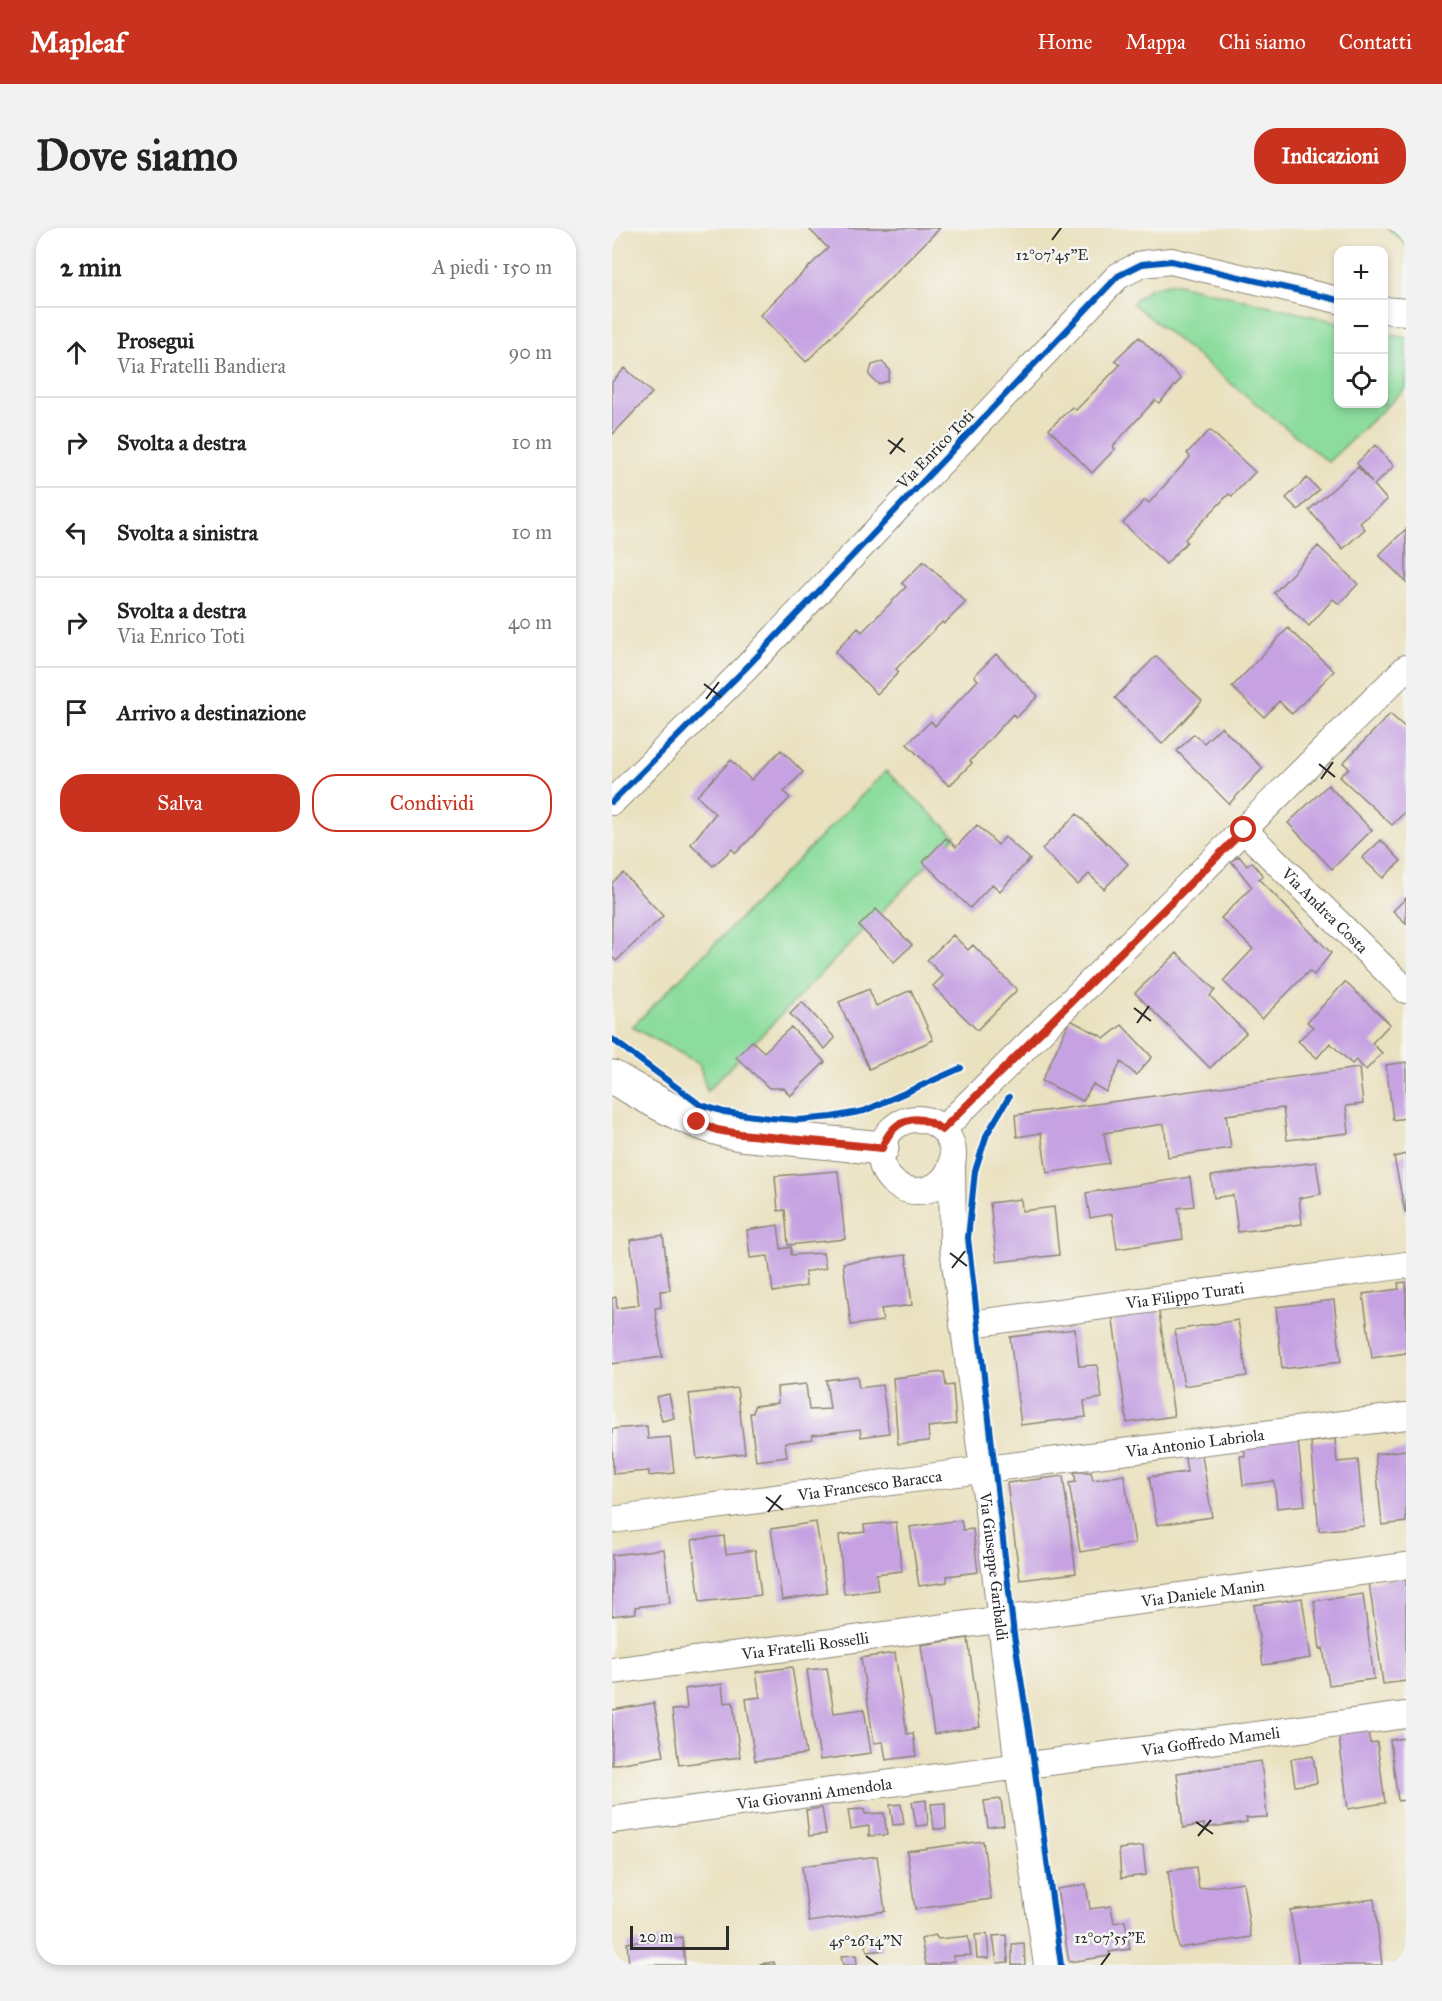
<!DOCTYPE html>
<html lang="it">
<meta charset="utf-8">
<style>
:root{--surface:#fff;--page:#f2f2f2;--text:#222;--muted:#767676;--line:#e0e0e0;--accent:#c8321e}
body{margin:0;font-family:"IM FELL Great Primer",serif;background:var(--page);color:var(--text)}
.controls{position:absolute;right:18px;top:18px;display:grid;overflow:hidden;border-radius:12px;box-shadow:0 3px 9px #0003}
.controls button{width:54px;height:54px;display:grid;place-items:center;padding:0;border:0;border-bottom:2px solid var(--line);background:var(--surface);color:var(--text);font:30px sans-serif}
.scale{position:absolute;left:18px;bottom:15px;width:99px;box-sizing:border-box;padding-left:6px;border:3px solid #2b2b2b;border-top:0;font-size:16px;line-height:21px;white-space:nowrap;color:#2b2b2b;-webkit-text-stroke:4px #f6f6f2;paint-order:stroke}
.stop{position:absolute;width:18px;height:18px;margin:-14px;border:4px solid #c8321e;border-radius:50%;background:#fff}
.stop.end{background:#c8321e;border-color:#fff;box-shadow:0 2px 6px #0008}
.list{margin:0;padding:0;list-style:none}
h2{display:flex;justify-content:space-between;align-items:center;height:78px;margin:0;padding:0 24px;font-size:26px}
h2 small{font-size:20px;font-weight:400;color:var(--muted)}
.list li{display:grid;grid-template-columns:39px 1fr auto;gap:18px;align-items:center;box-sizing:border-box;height:90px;padding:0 24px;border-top:2px solid var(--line)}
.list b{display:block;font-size:22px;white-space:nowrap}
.list p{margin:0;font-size:20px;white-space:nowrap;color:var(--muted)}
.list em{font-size:20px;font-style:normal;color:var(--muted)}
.actions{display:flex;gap:12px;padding:18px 24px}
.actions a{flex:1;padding:14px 0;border:2px solid var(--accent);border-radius:24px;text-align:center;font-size:21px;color:var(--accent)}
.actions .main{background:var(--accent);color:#fff}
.icon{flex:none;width:33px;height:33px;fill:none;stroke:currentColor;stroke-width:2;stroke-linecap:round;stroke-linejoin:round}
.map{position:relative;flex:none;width:794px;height:1737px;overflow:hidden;border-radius:24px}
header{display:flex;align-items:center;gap:36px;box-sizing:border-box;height:84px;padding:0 30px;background:var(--accent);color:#fff}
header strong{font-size:28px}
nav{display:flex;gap:33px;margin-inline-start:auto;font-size:21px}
.intro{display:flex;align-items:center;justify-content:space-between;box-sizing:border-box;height:144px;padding:0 36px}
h1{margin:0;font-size:42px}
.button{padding:15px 27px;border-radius:24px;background:var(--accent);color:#fff;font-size:21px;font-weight:700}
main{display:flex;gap:36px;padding:0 36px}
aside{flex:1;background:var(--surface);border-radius:24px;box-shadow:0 3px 9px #0003}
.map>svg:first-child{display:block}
.green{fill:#8cdd9d;stroke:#5c8464;stroke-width:1.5}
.building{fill:#c6a2e2}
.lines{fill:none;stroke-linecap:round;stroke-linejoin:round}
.minor-casing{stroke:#8a8675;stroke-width:28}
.tertiary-casing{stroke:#8a8675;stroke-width:35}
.minor{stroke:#fff;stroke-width:26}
.tertiary{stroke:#fff;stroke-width:33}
.cycleway-casing{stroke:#f6f6f2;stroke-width:10}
.cycleway{stroke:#0057b8;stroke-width:6}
.route{stroke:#c8321e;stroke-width:8}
.ticks{fill:none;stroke:#2b2b2b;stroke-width:2}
.labels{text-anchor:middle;stroke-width:5;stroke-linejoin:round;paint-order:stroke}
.street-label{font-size:16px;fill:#2b2b2b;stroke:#f6f6f2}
.ticks-label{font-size:15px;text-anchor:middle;fill:#2b2b2b;stroke:#f6f6f2;stroke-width:5;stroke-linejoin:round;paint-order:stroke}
</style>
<header>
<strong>Mapleaf</strong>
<nav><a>Home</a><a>Mappa</a><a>Chi siamo</a><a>Contatti</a></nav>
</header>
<div class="intro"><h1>Dove siamo</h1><a class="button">Indicazioni</a></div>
<main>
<aside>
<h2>2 min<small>A piedi · 150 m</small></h2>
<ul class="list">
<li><svg class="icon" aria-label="ahead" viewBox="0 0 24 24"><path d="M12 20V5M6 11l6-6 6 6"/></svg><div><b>Prosegui</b><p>Via Fratelli Bandiera</p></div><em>90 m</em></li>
<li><svg class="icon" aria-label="right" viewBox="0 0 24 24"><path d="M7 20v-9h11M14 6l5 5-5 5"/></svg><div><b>Svolta a destra</b></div><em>10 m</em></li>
<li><svg class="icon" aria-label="left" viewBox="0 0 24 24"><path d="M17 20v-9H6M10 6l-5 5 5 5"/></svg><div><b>Svolta a sinistra</b></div><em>10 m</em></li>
<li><svg class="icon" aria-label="right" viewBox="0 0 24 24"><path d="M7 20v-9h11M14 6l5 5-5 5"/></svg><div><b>Svolta a destra</b><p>Via Enrico Toti</p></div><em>40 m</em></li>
<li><svg class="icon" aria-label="arrive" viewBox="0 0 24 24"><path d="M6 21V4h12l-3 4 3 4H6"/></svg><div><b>Arrivo a destinazione</b></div></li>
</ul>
<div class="actions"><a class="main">Salva</a><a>Condividi</a></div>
</aside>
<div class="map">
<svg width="794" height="1737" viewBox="0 0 794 1737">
<rect width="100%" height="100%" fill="#f6f6f2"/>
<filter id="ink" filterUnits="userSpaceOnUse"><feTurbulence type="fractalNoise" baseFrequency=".0167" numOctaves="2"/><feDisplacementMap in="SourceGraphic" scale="12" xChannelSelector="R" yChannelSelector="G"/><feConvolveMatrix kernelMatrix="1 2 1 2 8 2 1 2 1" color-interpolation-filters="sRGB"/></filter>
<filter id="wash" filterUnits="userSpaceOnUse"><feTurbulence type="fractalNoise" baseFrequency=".008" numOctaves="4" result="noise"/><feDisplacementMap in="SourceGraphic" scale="24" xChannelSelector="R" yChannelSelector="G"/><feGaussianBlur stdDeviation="1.35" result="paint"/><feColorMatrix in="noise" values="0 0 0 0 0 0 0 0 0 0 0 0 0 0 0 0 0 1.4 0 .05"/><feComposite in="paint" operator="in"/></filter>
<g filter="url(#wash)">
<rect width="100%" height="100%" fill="#eae1bf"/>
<!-- green -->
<path class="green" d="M776 0H794V16Z
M561 55 726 94V176H772V105L794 110V160L716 234 520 75 538 60Z
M274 543 343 608 95 863 87 835 20 799Z"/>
<g id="blocks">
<!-- building -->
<path class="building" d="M196 0H328L194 134 148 87 216 20Z
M527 109 569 151 547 175 543 172 501 218 503 221 480 245 437 201 460 179 464 182 508 137 503 132Z
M270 134 278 142 276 153 266 156 257 147 260 137Z
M13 140 40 165 0 207V154Z
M598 202 643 244 620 268 617 266 573 311 575 314 554 336 511 295 533 272 537 275 578 229 575 225Z
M763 217 782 238 762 257 775 272 748 295 753 301 731 321 697 282 746 239 760 255 745 235Z
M695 250 707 262 686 282 674 270Z
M794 301V354L767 327Z
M706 318 746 356 727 376 721 371 697 398 662 365Z
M312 333 354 374 332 396 330 394 284 441 287 444 265 466 223 424 246 400 250 404 294 359 290 355Z
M676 400 722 443 680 486 667 473 652 489 620 459Z
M384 426 426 468 404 490 401 486 358 533 360 535 337 558 295 516 319 493 323 498 366 452 362 448Z
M544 428 590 473 550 516 503 470Z
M778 486 794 500V583L780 597 728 549 737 540 731 535Z
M609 499 651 540 617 576 565 523 582 506 592 515Z
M169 522 191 544 172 564 178 570 124 625 120 621 101 638 79 616 103 586 85 568 119 532 139 552Z
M716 557 760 602 720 641 676 595Z
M465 586 516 636 492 661 477 646 466 657 430 621Z
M365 597 386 617 393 609 418 631 388 663 380 656 358 680 311 634 334 610 344 619Z
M769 612 789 633 771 650 750 630Z
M627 628 635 638 640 634 651 648 647 651 719 725 702 747 697 743 650 791 611 753 641 721 609 690 640 659 619 633Z
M11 645 51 688 4 733 0 729V655Z
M794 670V695L781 683Z
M264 681 300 717 282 734 247 698Z
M341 707 356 722 361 717 405 762 365 802 321 758 331 748 315 732Z
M565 725 603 762 598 768 634 805 598 840 523 765Z
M733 754 778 796 760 815 770 825 754 842 744 832 740 836 718 815 705 830 686 813 701 799 695 794Z
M257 761 264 778 299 762 321 812 257 841 227 774Z
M190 774 223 810 213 821 178 786Z
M458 792 493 810 510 797 540 829 524 847 509 834 494 864 481 856 471 873 430 853Z
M179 799 213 834 178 868 172 860H157L124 829 140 813 152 824Z
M794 834V890L781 892 774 837Z
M747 840 751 876 734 878 737 905 675 912 671 880 614 887 619 920 556 929 552 896 492 905 497 935 435 945 429 905 405 909 403 887Z
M794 926V984H793L782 929Z
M704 934 709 966 687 970 690 996 626 1004 621 967 602 970 599 948Z
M226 943 233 1011 176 1017 173 982 166 983 163 948Z
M578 949 582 978 566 980 571 1011 505 1021 500 986 478 990 474 965Z
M409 971 410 983 442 979 447 1027 385 1034 378 975Z
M166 997 169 1021 179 1019V1027L211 1025 214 1040 193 1044 194 1058 161 1064 156 1028 138 1030 135 1002Z
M51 1007 58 1062 48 1063 49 1079 43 1080 50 1129 0 1136V1070L4 1069 5 1080 27 1077 18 1012Z
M294 1027 300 1077 269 1081 271 1093 239 1097 231 1035Z
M794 1054V1125L760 1130 751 1066 787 1061 786 1055Z
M722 1072 729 1134 670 1141 664 1079Z
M546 1078 562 1188 515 1195 500 1085Z
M626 1092 635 1148 572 1158 563 1102Z
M463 1101 467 1138 485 1137 490 1170 472 1173 474 1189 409 1197 398 1109Z
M332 1144 334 1158 341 1157 344 1196 316 1199 317 1213 286 1216 281 1150Z
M245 1148 247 1160 270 1157 277 1205 249 1209 248 1201 200 1207 201 1211 173 1215 175 1229 144 1233 138 1185H141L142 1178 166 1175 165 1159 194 1156 197 1182 218 1181 214 1152Z
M125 1160 133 1225 85 1231 77 1166Z
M57 1166 62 1190 50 1193 44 1169Z
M35 1198 36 1211 58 1209 62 1245 37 1248V1243L1 1246 0 1201Z
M685 1204 693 1277 665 1280 662 1253 631 1257 628 1228H633L631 1211Z
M723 1211 725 1234 746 1232 752 1298 707 1303 699 1214Z
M589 1221 600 1289 545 1297 537 1249 575 1244 572 1224Z
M794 1222V1294L770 1297 763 1226Z
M462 1244H479L481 1252 512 1247 523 1315 468 1324 457 1255 464 1254Z
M451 1248 464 1345 408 1352 395 1255Z
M349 1292 351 1302 361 1301 366 1344 335 1348V1354L307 1358 298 1299Z
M204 1294 215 1365 170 1372 159 1301Z
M284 1294 290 1343 264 1346 266 1362 232 1366 227 1307 253 1304 252 1297Z
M112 1308 114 1326 143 1322 149 1367 88 1374 80 1312Z
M52 1321 58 1375 23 1379 24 1385 0 1388V1327Z
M794 1349V1453L771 1456 757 1354Z
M751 1366 762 1451 717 1457 711 1420 708 1421 702 1373Z
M690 1370 699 1430 651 1437 642 1377Z
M356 1410 368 1499 322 1506 309 1417Z
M283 1425 295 1506 301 1505 304 1528 274 1532 271 1514 262 1515 249 1430Z
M180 1439 194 1526 143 1533 134 1471 148 1469 144 1444Z
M215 1440 222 1485 252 1481 259 1525 208 1532 195 1442Z
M110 1456 112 1475 121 1474 128 1529 67 1537 60 1482 75 1481 73 1461Z
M42 1475 52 1528 0 1537V1482Z
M755 1498 758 1515 765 1514 773 1575 736 1581 726 1502Z
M794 1510V1572L786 1573 778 1512Z
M701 1528 705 1555 683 1558 679 1531Z
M649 1533 655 1589 634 1590 635 1594 592 1600V1596L571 1600 565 1545Z
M389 1571 392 1597 376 1599 372 1573Z
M314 1572 316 1597 304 1598 300 1574Z
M333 1575 334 1601H322L319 1576Z
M289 1576 292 1596 281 1597 278 1577Z
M210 1580 214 1606 197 1608 194 1582Z
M252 1581 253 1586 272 1585 275 1607 257 1608V1598L239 1601 236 1582Z
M371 1613 379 1671 303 1681 295 1623Z
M531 1618 534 1647 509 1650 507 1621Z
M265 1628 273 1683 197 1694 190 1638Z
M584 1639 587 1661 631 1654 639 1709 567 1720 556 1643Z
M474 1656 478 1681 499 1678 502 1695 513 1693 518 1721 497 1724V1728L457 1734 445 1661Z
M762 1671 770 1737H687L678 1682Z
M375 1706 377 1730H365L363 1707Z
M323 1707 326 1711 356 1708 359 1727 341 1728 343 1733 327 1735 328 1737H314L309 1711Z
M394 1707 396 1734 385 1735 381 1708Z
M267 1708 271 1722 255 1724 253 1711Z
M70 1709 73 1737H17L15 1715Z
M412 1715 413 1737H400V1716Z
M244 1727 245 1737H231L229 1728Z
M162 1734 163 1737H148V1736Z"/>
</g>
</g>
<g filter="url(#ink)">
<use href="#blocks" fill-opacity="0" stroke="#8a8675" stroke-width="1.5"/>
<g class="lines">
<!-- minor casing -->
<g class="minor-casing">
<g id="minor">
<path d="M772 82 794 84"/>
<path d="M0 574 133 441 506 48 530 36 559 33 726 72"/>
<path id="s1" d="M632 602 794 762"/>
<circle cx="305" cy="927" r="36"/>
<path d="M331 901 794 440"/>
<path id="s2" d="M340 939 341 1020 371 1241 406 1539 435 1737"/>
<path id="s3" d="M351 1097 794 1037"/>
<path id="s4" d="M0 1292 382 1240 794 1188"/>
<path id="s5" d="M0 1443 794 1338"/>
<path id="s6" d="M0 1592 794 1487"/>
</g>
</g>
<!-- tertiary casing -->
<g class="tertiary-casing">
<path id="tertiary" d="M0 849C41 872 81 898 128 906L270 920"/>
</g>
<!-- minor -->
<use href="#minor" class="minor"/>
<!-- tertiary -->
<use href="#tertiary" class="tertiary"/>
<!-- cycleway casing -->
<g class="cycleway-casing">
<path id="cycleway" d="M0 574 133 441 506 48 530 36 559 33 726 72
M0 811 87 876 112 884 158 890 187 892 220 889 252 883 349 840
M397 869 375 906 363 943 356 1010 402 1407 420 1521 449 1737"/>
</g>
<!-- cycleway -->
<use href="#cycleway" class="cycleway"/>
</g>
</g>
<g class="lines" filter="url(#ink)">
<!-- route -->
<path class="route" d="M85 894 105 902 128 906 270 920C281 891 305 882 330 902L632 602"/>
</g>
<!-- ticks -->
<path class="ticks" d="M440 12 449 0M276 212 293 224M278 226 291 210M92 456 109 469M94 471 107 454M707 536 723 549M709 551 721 534M522 780 539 793M525 795 537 778M338 1025 355 1038M340 1040 353 1023M154 1269 171 1282M156 1284 169 1267M584 1594 601 1606M586 1608 599 1592M254 1728 266 1737M489 1737 498 1725"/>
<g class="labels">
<!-- street labels -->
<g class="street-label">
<text transform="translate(323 221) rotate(-46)" y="6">Via Enrico Toti</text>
<text dy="6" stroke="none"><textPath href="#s1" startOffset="114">Via Andrea Costa</textPath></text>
<text dy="6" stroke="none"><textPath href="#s3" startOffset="224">Via Filippo Turati</textPath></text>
<text dy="6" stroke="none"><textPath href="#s4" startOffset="588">Via Antonio Labriola</textPath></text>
<text dy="6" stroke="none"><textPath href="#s4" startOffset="260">Via Francesco Baracca</textPath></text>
<text dy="6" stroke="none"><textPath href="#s2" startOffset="402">Via Giuseppe Garibaldi</textPath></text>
<text dy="6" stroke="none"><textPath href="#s5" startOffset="596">Via Daniele Manin</textPath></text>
<text dy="6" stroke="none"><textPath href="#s5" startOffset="195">Via Fratelli Rosselli</textPath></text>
<text dy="6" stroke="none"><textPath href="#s6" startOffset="604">Via Goffredo Mameli</textPath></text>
<text dy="6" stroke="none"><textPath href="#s6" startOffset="204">Via Giovanni Amendola</textPath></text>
</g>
</g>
<g class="ticks-label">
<text x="440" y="32">12°07'45"E</text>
<text x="498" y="1715">12°07'55"E</text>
<text x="254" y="1718">45°26'14"N</text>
</g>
</svg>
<div class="controls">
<button>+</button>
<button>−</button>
<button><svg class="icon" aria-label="locate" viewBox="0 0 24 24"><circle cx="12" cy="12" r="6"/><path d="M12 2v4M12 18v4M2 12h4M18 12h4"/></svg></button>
</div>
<div class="scale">20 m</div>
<div class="stop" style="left:632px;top:602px"></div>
<div class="stop end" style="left:85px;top:894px"></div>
</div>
</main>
